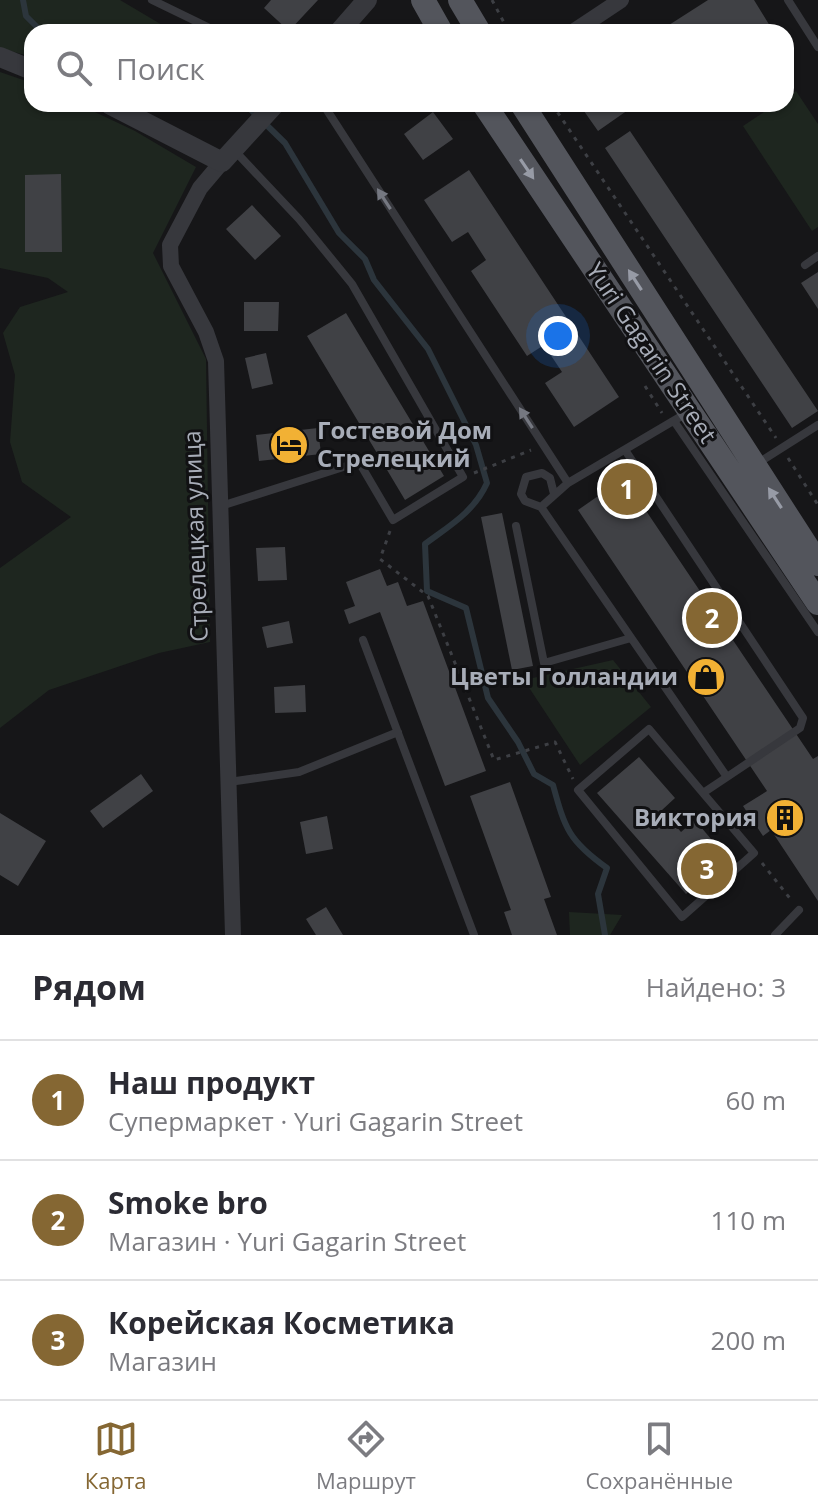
<!DOCTYPE html>
<html lang="ru">
<meta charset="utf-8">
<style>
:root{--surface:#fff;--page:#f2f2f3;--text:#2b2b33;--muted:#7c7c81;--line:#e1e1e2;--accent:#856733}
body{margin:0;font-family:"Open Sans",sans-serif;background:var(--page);color:var(--text)}
.you{position:absolute;left:558px;top:336px;width:28px;height:28px;margin:-20px;border:6px solid #fff;border-radius:50%;background:#1a73e8;box-shadow:0 0 0 12px #1a73e833}
.badge{display:grid;place-items:center;width:52px;height:52px;border-radius:50%;background:var(--accent);color:#fff;font-size:26px;font-weight:700}
.pin{position:absolute;translate:-50% -50%;border:4px solid #fff;box-shadow:0 2px 8px #0006}
.list{margin:0;padding:0;list-style:none}
h2{display:flex;justify-content:space-between;align-items:center;height:104px;margin:0;padding:0 32px;font-size:34px}
h2 small{font-size:26px;font-weight:400;color:var(--muted)}
.list li{display:grid;grid-template-columns:52px 1fr auto;gap:24px;align-items:center;box-sizing:border-box;height:120px;padding:0 32px;border-top:2px solid var(--line)}
.list b{display:block;font-size:30px;white-space:nowrap}
.list p{margin:0;font-size:26px;white-space:nowrap;color:var(--muted)}
.list em{font-size:26px;font-style:normal;color:var(--muted)}
.icon{flex:none;width:44px;height:44px;fill:none;stroke:currentColor;stroke-width:2;stroke-linecap:round;stroke-linejoin:round}
.map{position:relative;flex:none;width:818px;height:935px;overflow:hidden}
.search{position:absolute;background:var(--surface);box-shadow:0 2px 6px #0004;left:24px;right:24px;top:24px;height:88px;display:flex;align-items:center;gap:20px;box-sizing:border-box;padding:0 28px;border-radius:24px;color:var(--muted);font-size:30px}
.sheet{height:464px;background:var(--surface)}
nav{display:flex;justify-content:space-around;align-items:center;box-sizing:border-box;height:112px;border-top:2px solid var(--line);background:var(--surface);font-size:22px;color:var(--muted)}
nav a{display:grid;justify-items:center;gap:4px}
nav .on{color:var(--accent)}
.map>svg:first-child{display:block}
.green{fill:#1e261f}
.lines{fill:none;stroke-linecap:round;stroke-linejoin:round}
.stream{stroke:#2c353c;stroke-width:6}
.building{fill:#404145}
.path{stroke:#3d3f44;stroke-width:3;stroke-dasharray:4 6;stroke-linecap:butt}
.service{stroke:#37383d;stroke-width:8}
.minor{stroke:#37383d;stroke-width:16}
.tertiary{stroke:#37383d;stroke-width:20}
.primary{stroke:#53555c;stroke-width:24}
.oneway{fill:#979ba6}
.oneway2{fill:#757881}
.labels{text-anchor:middle;stroke-width:6;stroke-linejoin:round;paint-order:stroke}
.street-label{font-size:24px;fill:#a8adb8;stroke:#111113}
.poi-label{font-size:24px;font-weight:bold;fill:#a8adb8;stroke:#111113;text-anchor:end}
</style>
<div class="map">
<svg width="818" height="935" viewBox="0 0 818 935">
<rect width="100%" height="100%" fill="#161618"/>
<!-- green -->
<path class="green" d="M0 0H120L174 32H32V57L0 48Z
M0 72 32 83V104H78L135 131 196 167 153 253 206 359 210 642 159 653 49 690 0 728V568L71 517 22 482 10 442 15 375 3 333 20 307 68 292 48 278 0 268Z
M796 91 818 124V227L812 231 743 126 776 104H786V97Z
M613 660 651 707 580 765 524 680Z
M569 912 622 915 610 935H570Z"/>
<g class="lines">
<!-- stream -->
<path class="stream" d="M23 0 26 16 42 32
M245 104 285 143 339 233 365 259 374 280 428 349 476 445 487 483C474 512 449 526 425 544L427 591 466 608 488 698 518 742 534 774 553 785C565 829 569 841 607 868L598 894 605 935"/>
</g>
<!-- building -->
<path class="building" d="M271 0H318L289 31 264 8Z
M708 0H754L770 26 761 32H658Z
M579 104H623L628 110 598 131Z
M433 112 453 139 423 160 404 134Z
M630 131 818 411 792 428 605 148Z
M469 170 619 397 574 427 545 383 562 372 544 345 527 356 471 271 486 260 468 232 452 242 424 200Z
M61 174 62 252H25V175Z
M252 205 281 236 255 260 226 229Z
M818 272V309L801 283Z
M244 302H279L278 331H244Z
M346 313 444 476 405 500 307 336Z
M266 353 273 384 252 389 245 358Z
M318 428 321 454 259 461 256 435Z
M624 478 813 759 818 756V901L771 830 763 836 743 806 767 791 578 510Z
M502 513 533 666 512 670 481 517Z
M285 547 287 580 258 581 256 548Z
M380 569 387 586 398 582 407 606 423 601 486 771 445 786 380 612 349 624 344 610 355 606 346 582Z
M289 621 293 643 267 648 262 627Z
M305 685 306 712 275 713 274 687Z
M639 757 675 798 662 810 681 832 695 820 727 858 686 894 597 793Z
M141 774 153 791 103 828 90 811Z
M510 782 551 897 544 899 557 935H512L504 912 511 910 470 796Z
M0 813 46 841 18 886 0 875Z
M327 816 333 849 306 854 300 822Z
M326 907 343 935H316L306 919Z"/>
<g class="lines">
<!-- path -->
<path class="path" d="M492 0 509 32
M552 104 776 438
M645 386 662 413
M788 458 818 505
M474 473 531 450
M390 531 380 559 428 596 494 760 555 742 573 779
M762 863 792 901"/>
<!-- service -->
<path class="service" d="M152 0 218 32
M788 0 818 47
M323 104 568 483
M805 265 818 256
M674 421 818 632
M625 450 803 718 800 728 727 777 541 507 568 483 685 414
M758 463 818 425
M221 506 359 462 393 520 463 477 352 284 299 219 234 150
M541 507 525 501 521 494 526 477 542 473 550 478 554 494
M516 526 544 663 631 638
M363 640 474 935
M229 782 299 772 398 732
M703 793 649 729 578 790 682 917 754 853 703 793 727 777
M775 935 799 910"/>
<!-- minor -->
<path class="minor" d="M573 32 621 0
M222 162 200 188 170 245 171 266 206 332 216 361 233 935"/>
<!-- tertiary -->
<path class="tertiary" d="M339 32 367 0
M0 57 32 70
M109 104 222 162 275 104"/>
<!-- primary -->
<path class="primary" d="M423 0 441 32
M460 0 479 32
M484 104 818 603
M522 104 818 564"/>
</g>
<!-- one-way arrows -->
<defs><path id="oneway-solid" d="M-6-.8H1V-3.2L6.5 0L1 3.2V.8H-6Z" transform="scale(2)"/></defs>
<g class="oneway">
<use href="#oneway-solid" transform="translate(527 169) rotate(56)"/>
<use href="#oneway-solid" transform="translate(635 280) rotate(-123)"/>
<use href="#oneway-solid" transform="translate(775 498) rotate(-123)"/>
</g>
<g class="oneway2">
<use href="#oneway-solid" transform="translate(384 199) rotate(-123)"/>
<use href="#oneway-solid" transform="translate(526 418) rotate(-123)"/>
</g>
<!-- icons -->
<defs>
<g id="hotel-disc" transform="scale(2)"><circle r="9.5" fill="#f2b134" stroke="#111113"/><path d="M-6-4.5h1.5V1H6V5H4.5V3h-9V5H-6ZM-4 0a1.8 1.8 0 1 1 3.6 0ZM.5 0V-2.5h3Q6-2.5 6 0Z" fill="#111"/></g>
<g id="shop-disc" transform="scale(2)"><circle r="9.5" fill="#f2b134" stroke="#111113"/><path d="M-5-2.5h2.3a2.7 3.5 0 0 1 5.4 0H5L5.5 6h-11ZM-1.5-2.5h3a1.5 2.3 0 0 0-3 0Z" fill="#111"/></g>
<g id="building-disc" transform="scale(2)"><circle r="9.5" fill="#f2b134" stroke="#111113"/><path d="M-4-6H4V6H1V3H-1V6H-4ZM-2.5-4.3h1.7v1.8h-1.7ZM.8-4.3h1.7v1.8H.8ZM-2.5-1h1.7V.8h-1.7ZM.8-1h1.7V.8H.8Z" fill="#111"/></g>
</defs>
<g fill-rule="evenodd">
<use href="#hotel-disc" x="289" y="445"/>
<use href="#shop-disc" x="706" y="677"/>
<use href="#building-disc" x="785" y="818"/>
</g>
<g class="labels">
<!-- street labels -->
<g class="street-label">
<text transform="translate(651 353) rotate(56)" y="8">Yuri Gagarin Street</text>
<text transform="translate(196 536) rotate(-92)" y="8">Стрелецкая улица</text>
</g>
<!-- poi labels -->
<g class="poi-label">
<text x="317" y="439" text-anchor="start">Гостевой Дом<tspan x="317" dy="28">Стрелецкий</tspan></text>
<text x="678" y="685">Цветы Голландии</text>
<text x="757" y="826">Виктория</text>
</g>
</g>
</svg>
<div class="you"></div>
<div class="pin badge" style="left:627px;top:489px">1</div>
<div class="pin badge" style="left:712px;top:618px">2</div>
<div class="pin badge" style="left:707px;top:869px">3</div>
<div class="search"><svg class="icon" aria-label="search" viewBox="0 0 24 24"><circle cx="10" cy="10" r="6"/><path d="M15 15l6 6"/></svg>Поиск</div>
</div>
<section class="sheet">
<h2>Рядом<small>Найдено: 3</small></h2>
<ul class="list">
<li><span class="badge">1</span><div><b>Наш продукт</b><p>Супермаркет · Yuri Gagarin Street</p></div><em>60 m</em></li>
<li><span class="badge">2</span><div><b>Smoke bro</b><p>Магазин · Yuri Gagarin Street</p></div><em>110 m</em></li>
<li><span class="badge">3</span><div><b>Корейская Косметика</b><p>Магазин</p></div><em>200 m</em></li>
</ul>
</section>
<nav>
<a class="on"><svg class="icon" aria-label="map" viewBox="0 0 24 24"><path d="M3 6l6-2 6 2 6-2v14l-6 2-6-2-6 2zM9 4v14M15 6v14"/></svg>Карта</a>
<a><svg class="icon" aria-label="directions" viewBox="0 0 24 24"><path d="M12 3l9 9-9 9-9-9zM9 14v-3h6M13 9l2 2-2 2"/></svg>Маршрут</a>
<a><svg class="icon" aria-label="saved" viewBox="0 0 24 24"><path d="M7 4h10v16l-5-4-5 4z"/></svg>Сохранённые</a>
</nav>
